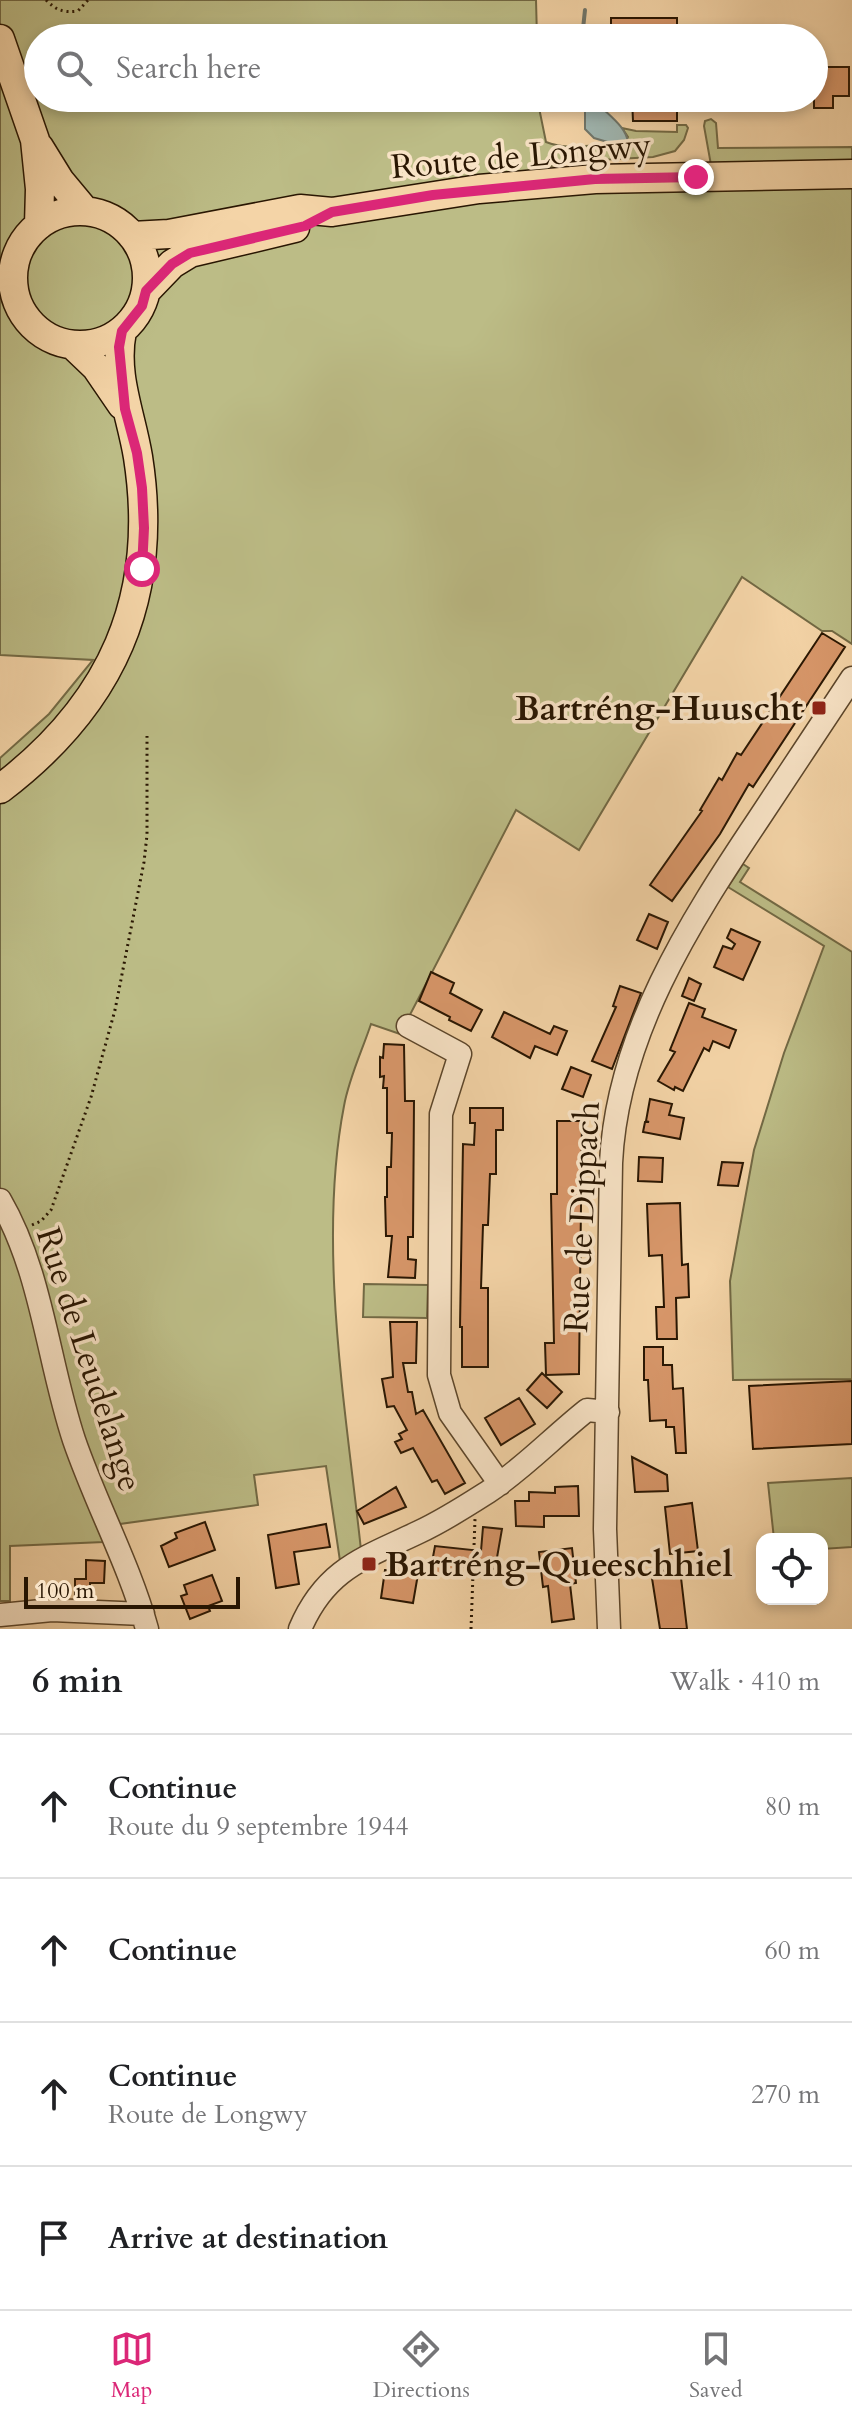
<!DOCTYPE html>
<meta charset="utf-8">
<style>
:root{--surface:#fff;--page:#f2f2f2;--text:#202124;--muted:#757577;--line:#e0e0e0;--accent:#db2777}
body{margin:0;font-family:Cardo,serif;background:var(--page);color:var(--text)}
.controls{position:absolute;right:24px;bottom:24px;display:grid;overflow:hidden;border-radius:16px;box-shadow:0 4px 12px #0003}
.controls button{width:72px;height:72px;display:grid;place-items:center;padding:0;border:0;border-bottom:2px solid var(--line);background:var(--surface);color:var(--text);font:40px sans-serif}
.scale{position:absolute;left:24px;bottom:20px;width:216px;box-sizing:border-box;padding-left:8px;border:4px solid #291602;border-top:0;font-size:22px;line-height:28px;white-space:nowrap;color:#291602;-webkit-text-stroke:6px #f8e3c6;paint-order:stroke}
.stop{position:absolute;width:24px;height:24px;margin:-18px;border:6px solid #db2777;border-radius:50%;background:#fff}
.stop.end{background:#db2777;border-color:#fff;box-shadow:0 2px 8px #0008}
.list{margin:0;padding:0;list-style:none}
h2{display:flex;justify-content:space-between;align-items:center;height:104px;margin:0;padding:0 32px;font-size:34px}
h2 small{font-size:26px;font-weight:400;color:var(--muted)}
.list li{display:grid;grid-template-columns:52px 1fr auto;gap:24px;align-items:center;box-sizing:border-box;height:144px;padding:0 32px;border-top:2px solid var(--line)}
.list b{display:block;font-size:30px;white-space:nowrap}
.list p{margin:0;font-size:26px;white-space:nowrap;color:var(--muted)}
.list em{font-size:26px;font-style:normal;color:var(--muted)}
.icon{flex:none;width:44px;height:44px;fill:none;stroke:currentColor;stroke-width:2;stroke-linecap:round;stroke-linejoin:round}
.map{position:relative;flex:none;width:852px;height:1629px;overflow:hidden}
.search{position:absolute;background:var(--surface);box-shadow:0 4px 12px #0003;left:24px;right:24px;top:24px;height:88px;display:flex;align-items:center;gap:20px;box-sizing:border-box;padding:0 28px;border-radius:44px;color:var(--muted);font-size:30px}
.sheet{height:680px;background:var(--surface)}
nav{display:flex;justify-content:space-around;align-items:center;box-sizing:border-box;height:112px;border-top:2px solid var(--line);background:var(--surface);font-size:22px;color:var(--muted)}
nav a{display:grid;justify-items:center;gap:4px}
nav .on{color:var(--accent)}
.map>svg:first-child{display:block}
.green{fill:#bcbc86;stroke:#726944;stroke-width:2}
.water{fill:#9fb6b1;stroke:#70766b;stroke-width:2}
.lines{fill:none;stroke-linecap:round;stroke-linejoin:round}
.stream{stroke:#70766b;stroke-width:4}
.building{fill:#d8976a;stroke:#291602;stroke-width:2}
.minor-casing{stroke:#5c462b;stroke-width:25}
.major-casing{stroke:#291602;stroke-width:31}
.path{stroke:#291602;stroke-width:3;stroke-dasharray:2 4;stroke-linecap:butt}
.minor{stroke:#f8e3c6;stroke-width:22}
.major{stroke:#f4d4a7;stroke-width:28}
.route{stroke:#db2777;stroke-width:10}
.poi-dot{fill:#8f2418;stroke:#f8e3c6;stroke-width:3}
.labels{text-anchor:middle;stroke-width:7;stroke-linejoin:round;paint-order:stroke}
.street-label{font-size:34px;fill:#291602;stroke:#f8e3c6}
.poi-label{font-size:34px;font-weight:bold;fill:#291602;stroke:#f8e3c6;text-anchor:end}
</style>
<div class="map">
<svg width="852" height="1629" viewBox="0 0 852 1629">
<rect width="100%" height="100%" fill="#f4d4a7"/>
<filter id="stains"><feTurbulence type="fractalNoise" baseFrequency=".0025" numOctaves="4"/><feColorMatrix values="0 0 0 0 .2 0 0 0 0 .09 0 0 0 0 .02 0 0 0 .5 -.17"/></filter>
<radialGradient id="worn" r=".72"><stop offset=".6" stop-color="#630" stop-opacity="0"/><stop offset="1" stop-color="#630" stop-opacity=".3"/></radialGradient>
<!-- green -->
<path class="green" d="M0 0H536L537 38H38V98H537L546 142C571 152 595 142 621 146L628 137 622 128 636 131 677 132V125H686L688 128 684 140 675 151 653 157 564 162 484 188 713 176 704 126 705 121 711 119 716 123 718 148 852 147V644L832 631H822L742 577 579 850 516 810 400 1034 371 1024C362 1051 349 1078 344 1106 317 1245 346 1410 361 1550L340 1561 326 1466 254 1475 258 1505 120 1524 104 1542 10 1546V1601H0V758L49 714 93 660 0 655Z
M743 864 749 868 740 882 852 952V1379L733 1380 730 1281 754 1150 784 1053 824 946 728 887Z
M364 1284 428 1285 427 1318 363 1317Z
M852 1478V1547L822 1549V1539H774L768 1483Z"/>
<!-- water -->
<path class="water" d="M592 106H600C610 116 627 128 628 143L621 146 594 138 585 129V110Z"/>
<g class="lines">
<!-- stream -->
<path class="stream" d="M582 38 585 10
M582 98 590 107"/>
</g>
<!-- building -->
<path class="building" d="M611 18H677V38H611Z
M814 67H849V96H833V108H814Z
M632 98H677V121H633Z
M822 633 845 647 753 787 749 784 720 834 672 901 650 885 702 811 700 810 719 778 722 780 737 753 741 755Z
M649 914 668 922 657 949 637 940Z
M731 929 760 942 743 980 714 967 723 946 732 949 735 944 727 938Z
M431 972 454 983 450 993 482 1010 471 1031 449 1020 450 1017 419 1001Z
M689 978 701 984 694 1001 682 996Z
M620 986 641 993 612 1069 592 1061 616 1007 613 1006Z
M689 1003 705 1009 702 1017 736 1030 729 1048 713 1041 709 1051 704 1048 683 1091 675 1087 674 1090 658 1081 675 1052 670 1050Z
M504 1012 550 1034 554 1026 567 1031 557 1055 535 1046 530 1058 492 1037Z
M384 1044 404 1045 405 1101H414L413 1237H408V1259L416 1260 415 1278 388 1277 392 1236H386L385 1197H387V1167H391L392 1133H387V1088H383L384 1076 380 1077V1057L383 1058Z
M571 1067 591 1075 583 1097 562 1089Z
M650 1099 672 1104 669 1115 684 1118 680 1139 643 1132 645 1122H649L646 1121Z
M470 1108H503V1130H496V1174H490L488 1225H483L481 1288H488V1367H462V1327H460L463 1144 474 1145 475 1123H470Z
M557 1121H582L579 1374 546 1375 545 1343H554L551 1194H557Z
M639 1157 663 1158 662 1182 638 1181Z
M722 1162 743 1163 738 1186 718 1185Z
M680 1203 682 1265 688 1264 689 1297 676 1298 677 1339H657L656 1307H664L662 1255 649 1256 647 1204Z
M390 1322H417L416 1363H403L408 1392H412L416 1414 423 1410 465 1483 445 1494 437 1480 432 1482 413 1448 401 1453 395 1442 402 1439 399 1434 407 1430 394 1406 387 1407 382 1379 393 1377Z
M644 1347H663V1365H672L673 1389 683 1388 686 1453H676L674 1427H666V1420L650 1421 648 1380H644Z
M542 1373 562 1392 547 1408 527 1390Z
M852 1381V1444L753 1449 749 1386Z
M519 1398 535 1424 501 1445 485 1418Z
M632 1457 667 1475 668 1491 635 1492Z
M578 1486 579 1516H544V1527L516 1526 515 1501H529V1492L555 1493V1487Z
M396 1487 406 1507 364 1524 357 1511Z
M692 1503 698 1551 670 1554 665 1507Z
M205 1522 215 1550 169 1567 161 1546 177 1538 175 1533Z
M326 1524 330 1547 294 1552 299 1584 276 1588 268 1535Z
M483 1527 502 1529 495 1569 462 1566 461 1576 430 1573 435 1546 481 1551Z
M572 1548 576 1583 570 1584 574 1619 552 1622 548 1586 543 1587 539 1552Z
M86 1560 105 1561 104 1583H90V1597H75V1579H86Z
M680 1569 687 1629H660L651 1572Z
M385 1570 418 1574 413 1603 381 1598Z
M212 1575 222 1601 208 1606 210 1611 190 1619 181 1596 187 1594 184 1585Z"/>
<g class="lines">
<!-- minor casing -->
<g class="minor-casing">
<path id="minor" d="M408 1026 460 1054 441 1114 439 1375 450 1413 500 1484
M0 1200C42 1272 48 1362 74 1440 96 1504 129 1564 147 1629
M0 1615 52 1610 143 1614
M300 1629C326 1568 365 1558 419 1532 443 1521 466 1506 488 1492 524 1468 553 1437 587 1410L608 1412
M609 1629 605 1529 611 1163C617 1036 689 923 758 820 789 773 821 725 852 678"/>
</g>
<!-- major casing -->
<g class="major-casing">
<path id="major" d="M0 39 35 140 40 189 39 225
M39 147 60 181 85 211
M13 278a67 67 0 1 1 134 0a67 67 0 1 1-134 0Z
M132 236 169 234 300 209 332 212 479 189 595 179 852 174
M146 291 172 264 190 253 295 228
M74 346 96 367 122 405
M0 789C112 704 160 598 138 457 131 414 113 375 122 331"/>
</g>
<!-- path -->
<path class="path" d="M46 0C56 10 63 13 78 11L88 0
M32 1225 41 1221 51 1210 91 1097 115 1010 144 862 147 835V736
M471 1629 475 1519"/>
<!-- minor -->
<use href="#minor" class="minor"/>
<!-- major -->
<use href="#major" class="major"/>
</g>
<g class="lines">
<!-- route -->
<path class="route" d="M142 569 144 528 142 488 137 453 125 409 119 347 122 331 142 306 146 291 172 264 190 253 305 226 332 212 433 195 595 179 696 177"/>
</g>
<!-- markers -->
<g class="poi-dot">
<rect x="811" y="700" width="16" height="16" rx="4"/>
<rect x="361" y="1556" width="16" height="16" rx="4"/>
</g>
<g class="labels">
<!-- street labels -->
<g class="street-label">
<text transform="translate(521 155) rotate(-5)" y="12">Route de Longwy</text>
<text transform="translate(581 1217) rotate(-87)" y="12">Rue de Dippach</text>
<text transform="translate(90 1359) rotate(72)" y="12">Rue de Leudelange</text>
</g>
<!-- poi labels -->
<g class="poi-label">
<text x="803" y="720">Bartréng-Huuscht</text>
<text x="385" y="1576" text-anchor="start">Bartréng-Queeschhiel</text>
</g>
</g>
<rect width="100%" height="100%" filter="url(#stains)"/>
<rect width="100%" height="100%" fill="url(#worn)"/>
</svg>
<div class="controls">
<button><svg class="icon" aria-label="locate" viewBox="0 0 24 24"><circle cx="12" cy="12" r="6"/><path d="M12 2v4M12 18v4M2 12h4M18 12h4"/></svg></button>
</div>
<div class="scale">100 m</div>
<div class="stop" style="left:142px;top:569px"></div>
<div class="stop end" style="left:696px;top:177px"></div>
<div class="search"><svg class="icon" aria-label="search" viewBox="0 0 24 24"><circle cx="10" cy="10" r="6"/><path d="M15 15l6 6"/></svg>Search here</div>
</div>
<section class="sheet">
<h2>6 min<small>Walk · 410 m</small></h2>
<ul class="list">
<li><svg class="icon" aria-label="ahead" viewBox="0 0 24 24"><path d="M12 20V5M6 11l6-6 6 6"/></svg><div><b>Continue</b><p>Route du 9 septembre 1944</p></div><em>80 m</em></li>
<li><svg class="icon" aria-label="ahead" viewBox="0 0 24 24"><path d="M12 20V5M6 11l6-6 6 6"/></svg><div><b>Continue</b></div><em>60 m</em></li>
<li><svg class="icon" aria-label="ahead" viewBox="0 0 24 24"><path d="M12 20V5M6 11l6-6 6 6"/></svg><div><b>Continue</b><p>Route de Longwy</p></div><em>270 m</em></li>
<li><svg class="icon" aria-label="arrive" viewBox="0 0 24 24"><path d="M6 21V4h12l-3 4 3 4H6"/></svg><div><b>Arrive at destination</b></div></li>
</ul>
</section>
<nav>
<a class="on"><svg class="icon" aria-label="map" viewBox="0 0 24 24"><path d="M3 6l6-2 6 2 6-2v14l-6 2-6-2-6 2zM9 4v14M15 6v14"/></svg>Map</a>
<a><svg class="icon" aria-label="directions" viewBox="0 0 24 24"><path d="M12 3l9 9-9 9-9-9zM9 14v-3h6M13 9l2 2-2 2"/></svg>Directions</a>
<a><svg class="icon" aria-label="saved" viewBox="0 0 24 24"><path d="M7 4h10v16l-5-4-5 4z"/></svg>Saved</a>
</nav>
